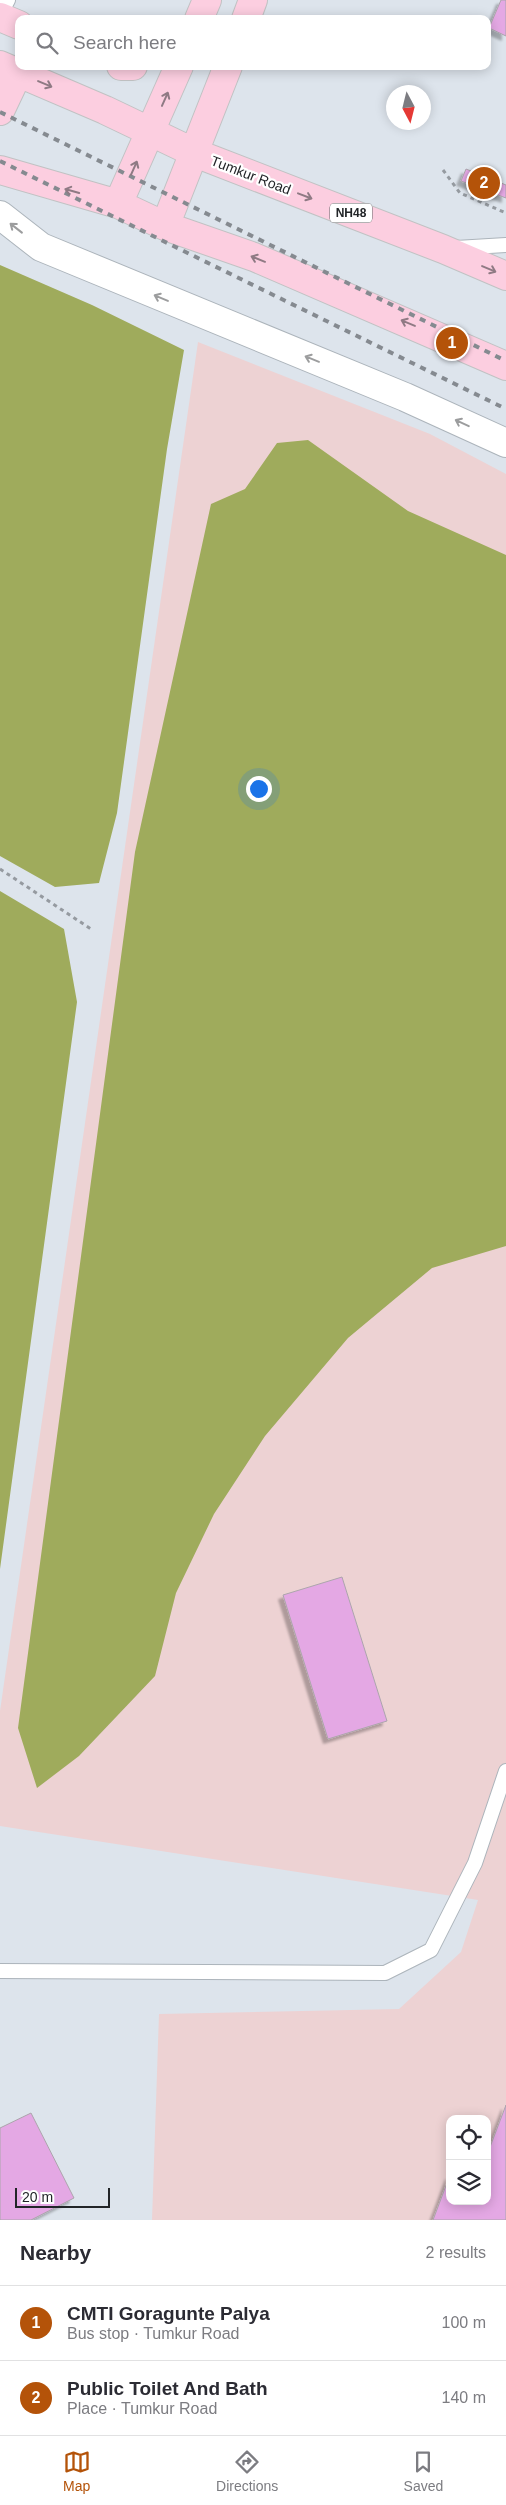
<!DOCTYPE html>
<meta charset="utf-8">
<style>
:root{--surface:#fff;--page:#f2f2f3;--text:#2b2b33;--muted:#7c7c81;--line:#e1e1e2;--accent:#b45309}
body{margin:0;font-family:Helvetica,sans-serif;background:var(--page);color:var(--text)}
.controls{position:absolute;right:15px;bottom:15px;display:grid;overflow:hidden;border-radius:10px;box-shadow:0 2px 12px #0003}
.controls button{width:45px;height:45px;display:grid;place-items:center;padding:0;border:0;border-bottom:1px solid var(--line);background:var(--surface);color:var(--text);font:25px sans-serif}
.compass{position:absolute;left:386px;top:85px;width:45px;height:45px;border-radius:50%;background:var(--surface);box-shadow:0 2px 12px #0003;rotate:173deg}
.scale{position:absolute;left:15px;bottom:12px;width:95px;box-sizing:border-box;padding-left:5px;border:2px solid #222528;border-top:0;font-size:14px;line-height:18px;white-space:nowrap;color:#222528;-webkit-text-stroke:4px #fff;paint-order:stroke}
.you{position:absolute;left:258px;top:788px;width:18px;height:18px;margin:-12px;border:4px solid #fff;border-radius:50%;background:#1a73e8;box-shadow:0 0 0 8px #1a73e833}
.badge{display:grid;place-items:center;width:32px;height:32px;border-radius:50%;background:var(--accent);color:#fff;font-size:16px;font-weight:700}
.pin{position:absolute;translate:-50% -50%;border:2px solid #fff;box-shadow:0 1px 5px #0006}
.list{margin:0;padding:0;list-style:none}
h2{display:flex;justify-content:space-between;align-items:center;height:65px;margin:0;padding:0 20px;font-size:21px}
h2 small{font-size:16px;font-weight:400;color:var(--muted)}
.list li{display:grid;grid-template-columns:32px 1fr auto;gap:15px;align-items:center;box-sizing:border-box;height:75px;padding:0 20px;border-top:1px solid var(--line)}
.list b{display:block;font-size:19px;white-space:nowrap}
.list p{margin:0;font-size:16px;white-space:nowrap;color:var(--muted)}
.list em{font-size:16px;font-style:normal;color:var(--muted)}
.icon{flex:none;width:28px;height:28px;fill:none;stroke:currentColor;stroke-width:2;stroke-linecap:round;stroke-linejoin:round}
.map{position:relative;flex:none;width:506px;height:2220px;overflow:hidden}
.search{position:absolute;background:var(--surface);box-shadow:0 2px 12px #0003;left:15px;right:15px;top:15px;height:55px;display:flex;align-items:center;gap:12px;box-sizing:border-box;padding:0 18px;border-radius:10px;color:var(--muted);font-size:19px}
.sheet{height:215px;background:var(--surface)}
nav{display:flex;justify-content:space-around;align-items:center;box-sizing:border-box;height:70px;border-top:1px solid var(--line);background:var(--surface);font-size:14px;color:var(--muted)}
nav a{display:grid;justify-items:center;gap:2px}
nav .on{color:var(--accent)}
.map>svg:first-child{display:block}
.education{fill:#edd2d3;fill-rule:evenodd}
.forest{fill:#9fab5c}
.building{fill:#e4a8e4;stroke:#aca5ac;filter:url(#shadow)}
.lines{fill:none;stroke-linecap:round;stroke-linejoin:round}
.service-casing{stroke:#acb4bb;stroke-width:16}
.tertiary-casing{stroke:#acb4bb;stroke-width:30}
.trunk-casing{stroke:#c1c2c3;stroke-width:30}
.path{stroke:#959aa0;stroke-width:3;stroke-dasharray:4 4;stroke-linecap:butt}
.service{stroke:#fff;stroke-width:14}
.tertiary{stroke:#fff;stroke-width:28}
.trunk{stroke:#fccee0;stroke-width:28}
.rail{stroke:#858a90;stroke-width:4;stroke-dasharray:6 6;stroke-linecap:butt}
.oneway{stroke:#8f7a84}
.oneway2{stroke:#9c9d9e}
.labels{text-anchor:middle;stroke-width:4.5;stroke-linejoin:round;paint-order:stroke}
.shield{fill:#fff;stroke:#646668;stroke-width:1}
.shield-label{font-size:12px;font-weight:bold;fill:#222528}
.street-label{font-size:14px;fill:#222528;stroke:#fff}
</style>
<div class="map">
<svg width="506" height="2220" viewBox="0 0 506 2220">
<defs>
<filter id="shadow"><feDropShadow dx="-4.5" dy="4.5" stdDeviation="1" flood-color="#0004"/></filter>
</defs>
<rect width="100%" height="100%" fill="#dde4ec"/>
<!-- education -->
<path class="education" d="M198 342 430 434 506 474V2220H152L159 2014 399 2009 461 1952 478 1900 0 1826V1711ZM450 2119H487V2201H450Z"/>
<!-- forest -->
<path class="forest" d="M0 265 92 305 184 350 167 449 117 813 99 883 55 887 0 856Z
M308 440 408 511 506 555V1246L432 1268 348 1338 265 1436 214 1514 176 1593 155 1676 79 1756 37 1788 18 1728 135 852 211 504 245 489 277 443Z
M0 891 64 929 77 1002 0 1569Z"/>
<!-- building -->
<path class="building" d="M501 0H506V36L489 28Z
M466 169 506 185V198L461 181Z
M342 1577 387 1721 328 1739 283 1595Z
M506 2105V2220H433L450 2175V2201H487V2155Z
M31 2113 74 2198 31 2220H0V2128Z"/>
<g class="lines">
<!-- service casing -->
<g class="service-casing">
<path id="service" d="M0 15 8 0
M456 248 506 245
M0 1971 385 1973 431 1950 475 1863 506 1771"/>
</g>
<!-- tertiary casing -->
<g class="tertiary-casing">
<path id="tertiary" d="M0 215 41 247 405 397 506 443"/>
</g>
<!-- trunk casing -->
<g class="trunk-casing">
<path id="trunk" d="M0 17 19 25
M199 19 207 0
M246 19 253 0
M0 65 105 110 195 153 443 249 506 276
M121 66H133
M0 111 18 73
M0 170 118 204 165 226 254 257 506 366
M118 204 179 66
M165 226 228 66"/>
</g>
<!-- path -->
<path class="path" d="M443 170 460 193 506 213
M0 869 91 929"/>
<!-- service -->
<use href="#service" class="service"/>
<!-- tertiary -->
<use href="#tertiary" class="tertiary"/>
<!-- trunk -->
<use href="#trunk" class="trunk"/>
<!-- rail -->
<path class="rail" d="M0 112 506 361
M0 161 506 409"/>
</g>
<!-- one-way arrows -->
<defs><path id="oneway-shaft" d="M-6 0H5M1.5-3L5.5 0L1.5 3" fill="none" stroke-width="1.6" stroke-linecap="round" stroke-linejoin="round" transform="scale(1.25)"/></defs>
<g class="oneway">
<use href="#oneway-shaft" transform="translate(45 84) rotate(23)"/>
<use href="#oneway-shaft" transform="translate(165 99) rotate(-66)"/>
<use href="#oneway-shaft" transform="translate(134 168) rotate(-66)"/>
<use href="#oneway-shaft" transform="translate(72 191) rotate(-164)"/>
<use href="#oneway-shaft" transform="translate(305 196) rotate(21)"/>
<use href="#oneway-shaft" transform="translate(258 259) rotate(-158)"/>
<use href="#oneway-shaft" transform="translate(489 269) rotate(23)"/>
<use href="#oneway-shaft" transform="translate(408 323) rotate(-157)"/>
</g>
<g class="oneway2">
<use href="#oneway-shaft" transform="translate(16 228) rotate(-142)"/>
<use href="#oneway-shaft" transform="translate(161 298) rotate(-157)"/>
<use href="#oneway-shaft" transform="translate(312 359) rotate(-158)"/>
<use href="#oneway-shaft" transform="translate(462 423) rotate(-155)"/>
</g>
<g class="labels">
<!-- shield labels -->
<rect class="shield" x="330" y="203.5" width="42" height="19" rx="4"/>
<g class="shield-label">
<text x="351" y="217">NH48</text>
</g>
<!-- street labels -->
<g class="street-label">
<text transform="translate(251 175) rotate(21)" y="5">Tumkur Road</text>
</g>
</g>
</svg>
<div class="controls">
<button><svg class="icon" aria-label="locate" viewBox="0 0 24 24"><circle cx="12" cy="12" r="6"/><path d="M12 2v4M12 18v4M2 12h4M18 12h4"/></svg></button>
<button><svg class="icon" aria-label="layers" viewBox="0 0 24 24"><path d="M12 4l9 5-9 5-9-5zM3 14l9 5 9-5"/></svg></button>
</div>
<svg class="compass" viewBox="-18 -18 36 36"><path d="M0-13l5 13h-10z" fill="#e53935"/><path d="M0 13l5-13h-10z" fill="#7c7c81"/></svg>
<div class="scale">20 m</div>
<div class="you"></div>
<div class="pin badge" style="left:452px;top:343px">1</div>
<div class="pin badge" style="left:484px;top:183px">2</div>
<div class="search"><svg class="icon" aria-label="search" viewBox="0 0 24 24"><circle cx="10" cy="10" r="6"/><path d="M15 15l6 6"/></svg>Search here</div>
</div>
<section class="sheet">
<h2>Nearby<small>2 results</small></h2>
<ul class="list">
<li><span class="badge">1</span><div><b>CMTI Goragunte Palya</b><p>Bus stop · Tumkur Road</p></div><em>100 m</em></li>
<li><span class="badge">2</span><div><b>Public Toilet And Bath</b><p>Place · Tumkur Road</p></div><em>140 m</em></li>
</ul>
</section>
<nav>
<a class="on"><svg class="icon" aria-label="map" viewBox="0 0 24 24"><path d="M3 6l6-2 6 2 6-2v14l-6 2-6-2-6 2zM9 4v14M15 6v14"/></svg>Map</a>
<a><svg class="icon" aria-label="directions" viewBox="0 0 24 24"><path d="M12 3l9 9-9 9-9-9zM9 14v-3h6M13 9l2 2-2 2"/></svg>Directions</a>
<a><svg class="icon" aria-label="saved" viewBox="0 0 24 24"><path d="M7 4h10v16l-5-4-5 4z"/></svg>Saved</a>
</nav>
